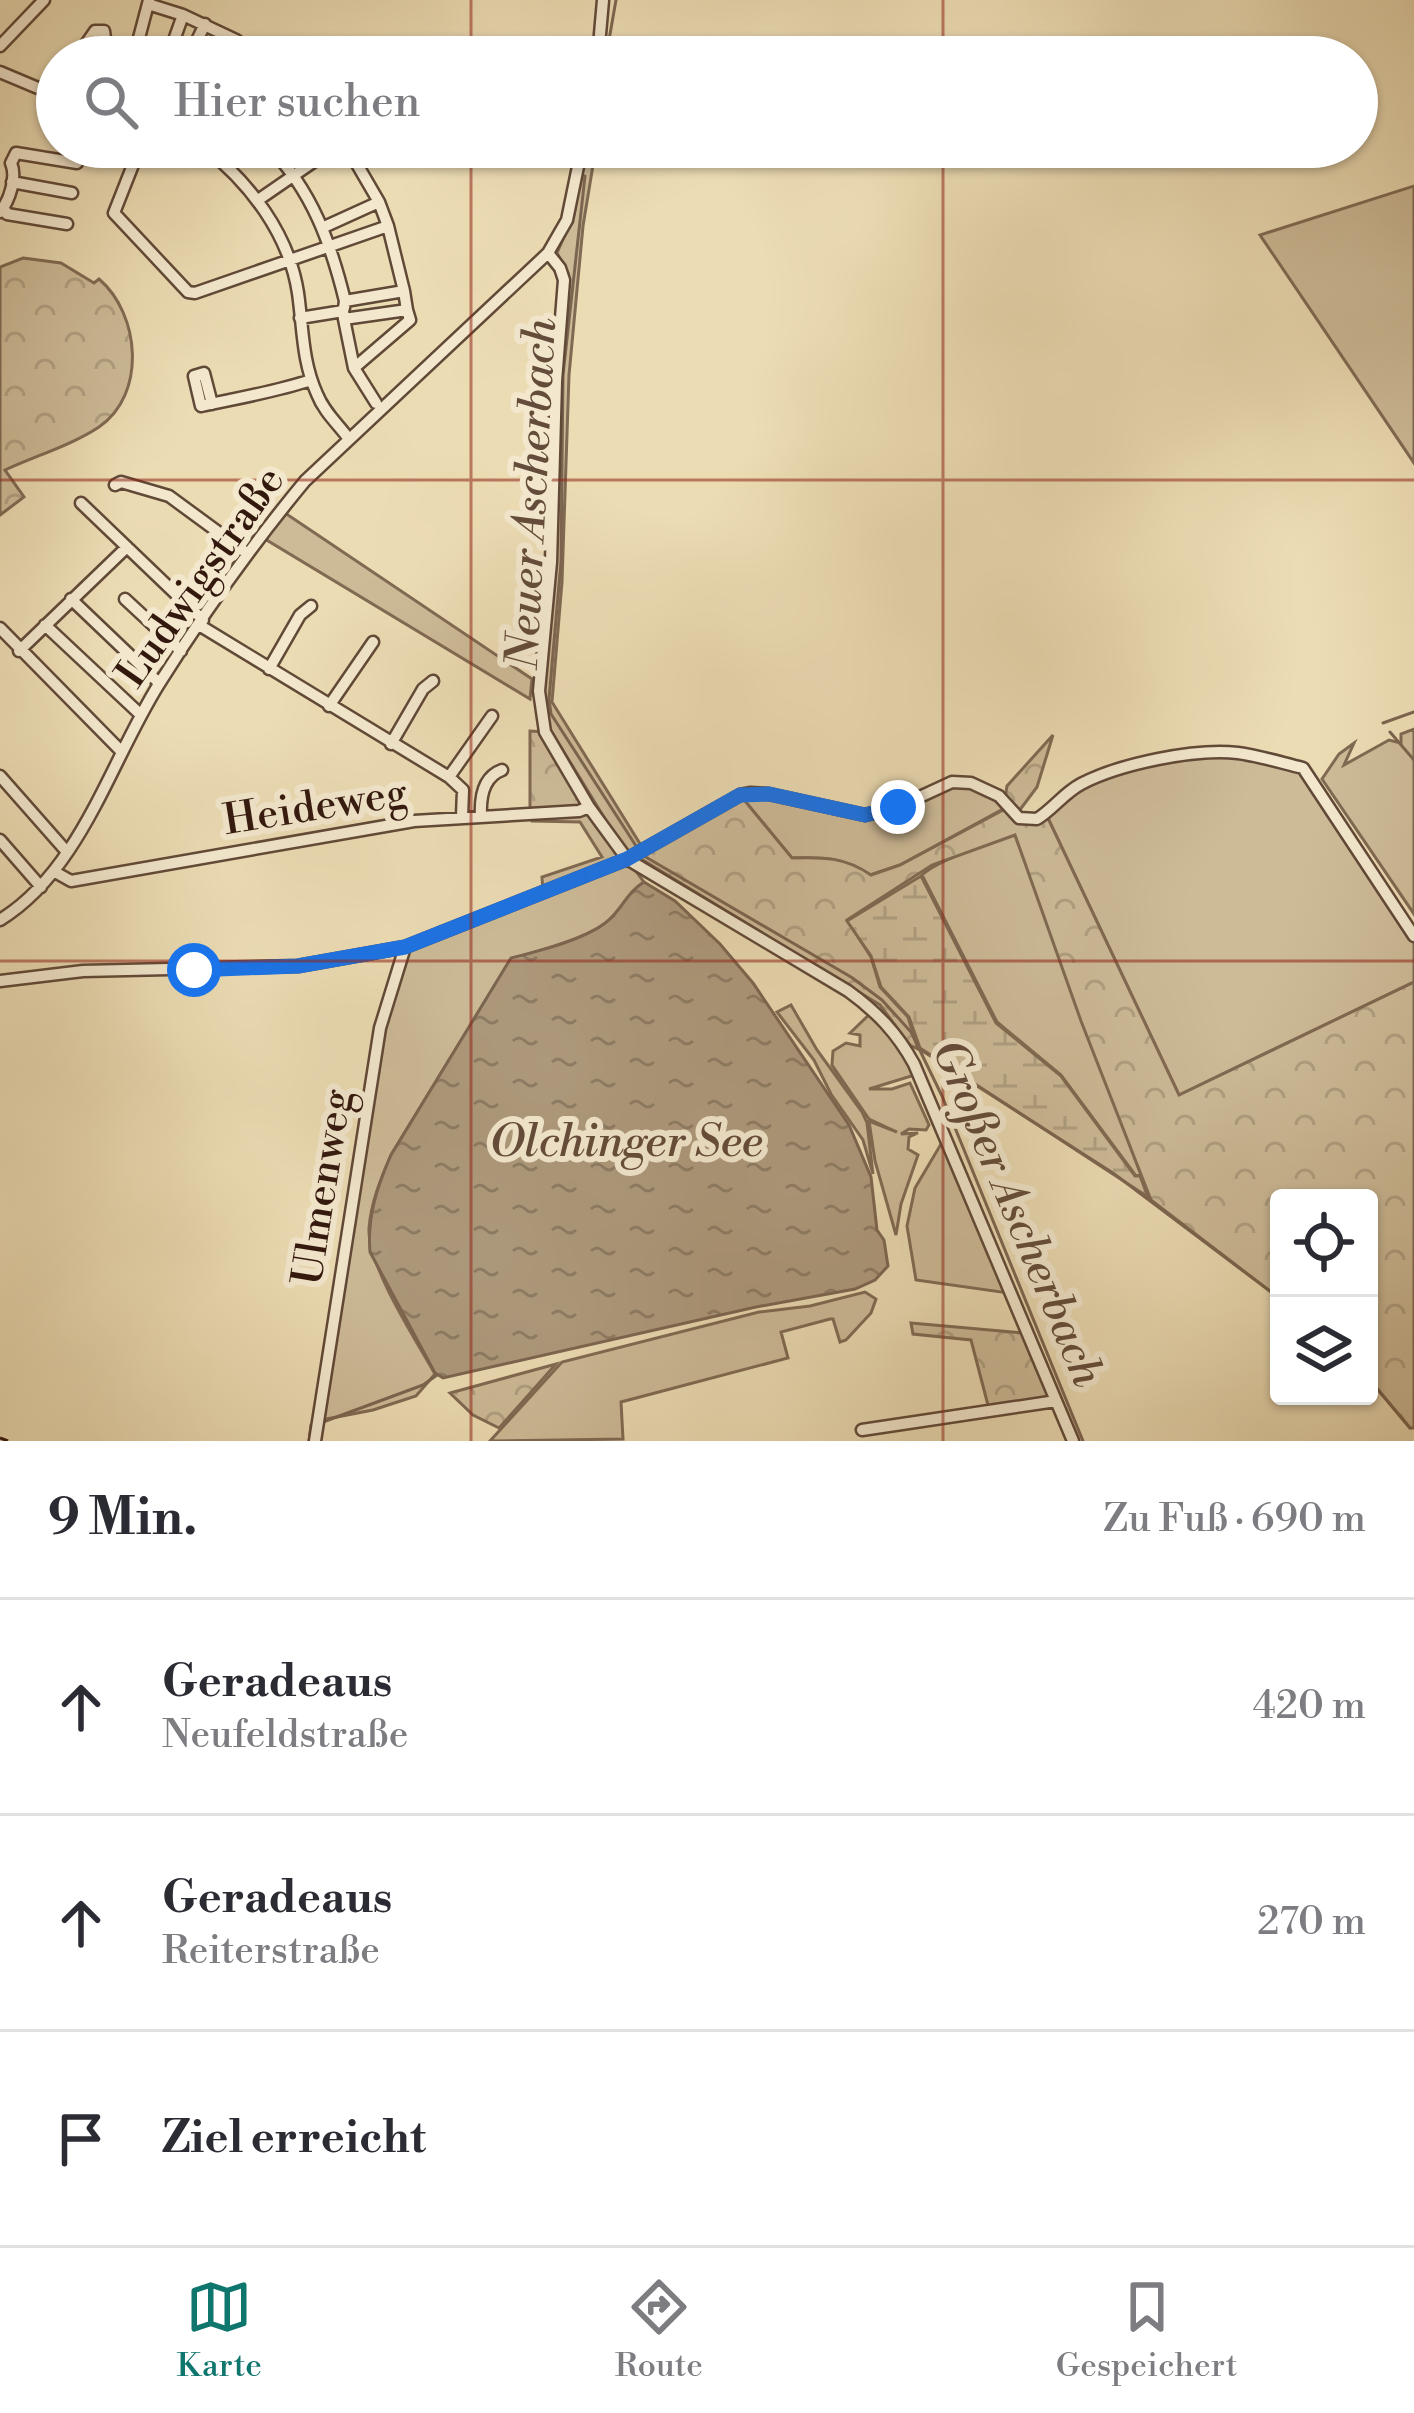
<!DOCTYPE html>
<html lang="de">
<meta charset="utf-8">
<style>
:root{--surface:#fff;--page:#f7f7f7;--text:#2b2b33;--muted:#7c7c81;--line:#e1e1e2;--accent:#0f766e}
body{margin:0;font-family:"Libre Bodoni",serif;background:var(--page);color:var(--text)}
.controls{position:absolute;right:36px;bottom:36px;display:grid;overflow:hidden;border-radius:12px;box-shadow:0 3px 9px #0004}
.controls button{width:108px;height:108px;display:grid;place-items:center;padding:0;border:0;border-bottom:3px solid var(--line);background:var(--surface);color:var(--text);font:60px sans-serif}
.stop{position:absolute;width:36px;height:36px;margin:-27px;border:9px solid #1a73e8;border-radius:50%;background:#fff}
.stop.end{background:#1a73e8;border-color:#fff;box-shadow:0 3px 12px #0008}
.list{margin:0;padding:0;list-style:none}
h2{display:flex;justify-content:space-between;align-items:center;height:156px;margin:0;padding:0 48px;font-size:51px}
h2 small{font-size:39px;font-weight:400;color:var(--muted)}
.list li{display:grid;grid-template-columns:78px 1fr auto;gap:36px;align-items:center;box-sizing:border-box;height:216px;padding:0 48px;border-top:3px solid var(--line)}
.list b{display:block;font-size:45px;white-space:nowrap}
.list p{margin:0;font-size:39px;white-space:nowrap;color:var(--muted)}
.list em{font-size:39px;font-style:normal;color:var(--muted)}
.icon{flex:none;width:66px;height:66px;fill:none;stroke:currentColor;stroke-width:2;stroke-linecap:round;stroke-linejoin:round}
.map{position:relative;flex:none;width:1414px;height:1441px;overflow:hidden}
.search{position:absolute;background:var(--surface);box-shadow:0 3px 9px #0004;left:36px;right:36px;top:36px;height:132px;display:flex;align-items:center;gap:30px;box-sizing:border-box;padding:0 42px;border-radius:66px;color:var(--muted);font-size:45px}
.sheet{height:804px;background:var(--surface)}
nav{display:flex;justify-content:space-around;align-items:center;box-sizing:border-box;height:168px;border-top:3px solid var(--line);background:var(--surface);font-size:33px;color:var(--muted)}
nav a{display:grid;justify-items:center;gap:6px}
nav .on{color:var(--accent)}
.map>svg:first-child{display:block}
.green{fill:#cdbb98;stroke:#806a53;stroke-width:3}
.forest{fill:url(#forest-crowns);stroke:#806a53;stroke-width:3}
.wetland{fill:url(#wetland-marsh);stroke:#806a53;stroke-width:3}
.water{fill:url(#water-ripples);stroke:#7c6550;stroke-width:3}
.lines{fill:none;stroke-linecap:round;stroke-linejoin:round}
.stream{stroke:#7c6550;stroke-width:3}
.minor-casing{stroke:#614938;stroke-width:15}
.minor{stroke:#f3e8ce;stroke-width:10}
.rail{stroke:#33180e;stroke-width:3;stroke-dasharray:21 21;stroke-linecap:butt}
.route{stroke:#1a73e8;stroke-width:15}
.grid{fill:none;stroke:#8f2418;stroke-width:3;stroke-opacity:0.55}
.labels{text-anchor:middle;stroke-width:12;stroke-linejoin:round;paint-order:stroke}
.street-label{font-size:42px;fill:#33180e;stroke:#f3e8ce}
.water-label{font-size:45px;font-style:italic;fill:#644c3a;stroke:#f3e8ce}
</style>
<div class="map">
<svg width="1414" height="1441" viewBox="0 0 1414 1441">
<defs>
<pattern id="forest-crowns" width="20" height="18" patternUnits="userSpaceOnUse" patternTransform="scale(3)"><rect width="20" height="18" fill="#cdbb98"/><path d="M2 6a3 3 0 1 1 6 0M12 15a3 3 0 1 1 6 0" fill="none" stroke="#b0a082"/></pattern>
<pattern id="wetland-marsh" width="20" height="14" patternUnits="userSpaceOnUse" patternTransform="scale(3)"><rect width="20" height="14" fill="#cdbb98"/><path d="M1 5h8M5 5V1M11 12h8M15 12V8" fill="none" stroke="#b0a082"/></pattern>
<pattern id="water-ripples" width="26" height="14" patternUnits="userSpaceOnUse" patternTransform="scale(3)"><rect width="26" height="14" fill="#ad997c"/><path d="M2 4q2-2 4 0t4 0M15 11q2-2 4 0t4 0" fill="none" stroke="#8d7c64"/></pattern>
</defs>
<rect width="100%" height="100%" fill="#ecdcb4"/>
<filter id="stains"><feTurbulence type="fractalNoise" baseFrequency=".00167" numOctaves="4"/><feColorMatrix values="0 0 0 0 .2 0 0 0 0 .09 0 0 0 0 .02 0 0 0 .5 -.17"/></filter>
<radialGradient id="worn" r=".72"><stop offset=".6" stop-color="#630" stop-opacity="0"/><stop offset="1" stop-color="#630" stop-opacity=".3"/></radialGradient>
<!-- green -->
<path class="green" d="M586 147H596L583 226 569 375 562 582 552 702 642 847 626 853 551 731 541 700 560 355 568 273 557 253 574 214Z
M1414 186V463L1260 235Z
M285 513 532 679 530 699 265 539Z
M1414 729V914L1322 779 1339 754 1354 743 1344 765 1389 740 1401 743V734Z
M1212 752 1303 768 1414 936V982L1179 1095 1046 814 1096 777Z
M968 783 1004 803 1003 809 900 865 870 875C845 857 823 857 792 858L740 795 751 793 865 815 934 789Z
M587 805 644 882C628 892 624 905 611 918 592 938 539 950 511 959L391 1155C381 1178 371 1202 369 1228 367 1265 416 1340 435 1374L416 1396 373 1410 316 1421 380 1028 405 947 543 892 542 877 602 857 580 822 532 821 530 813Z
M1010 834 1015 835 1141 1175 1136 1176 1061 1075 997 1022 922 875C938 860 986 845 1010 834Z
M791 1005 817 1050 862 1112 867 1123 873 1174 863 1140 831 1094 814 1060 777 1012Z
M874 1010 918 1074 869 1089H892L910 1083 929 1125 926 1130 909 1129 901 1134 918 1133 909 1137 908 1149 918 1155 901 1204 896 1235 875 1161 869 1121 897 1132 869 1119 832 1065 833 1051 846 1043 860 1046V1035L850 1033Z
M944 1139 1008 1293 916 1280 907 1226 915 1188Z
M865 1292 876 1299 871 1313 846 1340 840 1342 833 1319H830L781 1332 788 1358 621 1402 623 1439 490 1441 562 1362 759 1312 810 1306Z"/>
<!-- forest -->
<path class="forest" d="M23 258 61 263 94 283 99 279C140 314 147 394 99 427 72 445 35 456 5 470L24 497 0 515V267Z
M530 731 545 732 587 805 530 809Z
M1053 735 1037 787 1016 815 1046 814 1179 1095 1414 982V1428H1410L1369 1379V1198H1279V1298L1151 1200 1081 1021 1015 835 932 865 847 920 871 957 880 987 908 1017 918 1049 910 1045 880 1005 638 857 740 795 792 858C823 857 845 857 871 875L900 865 1003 810 1007 786Z
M911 1323 1023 1333 1052 1400 989 1409 971 1340 913 1334Z
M556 1364 499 1428 473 1415 450 1393Z"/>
<!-- wetland -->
<path class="wetland" d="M921 876 996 1023 1061 1076 1135 1176H1140L1148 1197 920 1048 909 1017 881 987 871 956 847 921Z"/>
<!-- water -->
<path class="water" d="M644 882 675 901 720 944 753 983 849 1125 871 1177 877 1230 884 1240 888 1266 875 1280 855 1289 756 1307 443 1378 435 1373 370 1252C367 1217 377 1187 391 1155L511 958C539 951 592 938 611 918 624 905 628 892 644 882Z"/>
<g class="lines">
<!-- stream -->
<path class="stream" d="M606 57 616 0
M587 165 590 147
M585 176 563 375 561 562 549 699 551 714 638 849
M1383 723 1414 712
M1390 732 1414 760
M644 856 851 977 882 1000 911 1032 942 1096 1083 1441
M921 1050 1113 1173 1279 1298
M1369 1379 1410 1428
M323 1422 423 1385 437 1375
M309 1441 311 1425"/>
<!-- minor casing -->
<g class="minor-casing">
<path id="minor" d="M148 4 183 15
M0 46 44 0
M77 57 95 31H104L105 38 86 57
M134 57 149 0
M168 57 183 15 236 40 259 57
M189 57 205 24
M598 57 603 0
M0 72 57 96
M140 147 114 213 188 292 195 293 388 226 404 291
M204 147C250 183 289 234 298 293 303 328 302 361 317 394 324 412 338 424 349 439
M269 147C312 190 331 244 345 301
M347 147 379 202
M283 161 300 147
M12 182 72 193
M258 200 335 147
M3 207 7 214 67 224
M0 212C10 200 17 177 11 163L16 153 77 163
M324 227 379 202 388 226
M548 253 560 268 564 280 556 381 551 562 539 691 545 732 589 807 627 859 848 991C877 1012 897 1033 914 1064L1073 1441
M344 308 345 301 404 291 407 310
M300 318 343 311 344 319 407 310 410 320 354 368
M344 319 354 368 376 403
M212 404 204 373 194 376 201 406C238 398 275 392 311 380
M115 485 121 482 169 496 248 554
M81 503 203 620
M71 599 159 683
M125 599 181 651
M45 625 141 715
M199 625 449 777 463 790 462 816
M0 628 120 750
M19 651 127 547
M269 669 300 615 311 606
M329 706 373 642
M391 744 423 689 433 681
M0 776 67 852
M449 777 492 716
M481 816C480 797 483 777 502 770
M0 840 41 887
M55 872 71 881 414 821 579 811 589 807
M0 920C81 870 110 762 159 684 203 614 252 545 305 481L548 253 567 220 582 147
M0 981 83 971 298 966 405 947 627 859 740 795 751 793 769 794 865 815 898 807 952 782 971 783 999 796 1019 818 1037 819C1053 809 1064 793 1081 784 1119 764 1195 748 1238 753 1260 756 1282 763 1303 768L1414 936
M862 1430 1056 1401
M315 1441 380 1028 405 947"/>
</g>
<!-- minor -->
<use href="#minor" class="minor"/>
<!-- rail -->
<path class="rail" d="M0 1438 8 1441"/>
</g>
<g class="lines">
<!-- route -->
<path class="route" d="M194 970 298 966 405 947 627 859 740 795 769 794 865 815 898 807"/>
</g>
<!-- grid -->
<path class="grid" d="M471 0V57M943 0V57M471 147V1441M943 147V1441M0 480H1414M0 961H1414"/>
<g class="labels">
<!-- street labels -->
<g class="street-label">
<text transform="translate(199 576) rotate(-55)" y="15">Ludwigstraße</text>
<text transform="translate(315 805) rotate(-9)" y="15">Heideweg</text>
<text transform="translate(321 1187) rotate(-81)" y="15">Ulmenweg</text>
</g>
<!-- water labels -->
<g class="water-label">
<text transform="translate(530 494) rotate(-87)" y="16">Neuer Ascherbach</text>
<text x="626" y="1156">Olchinger See</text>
<text transform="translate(1019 1212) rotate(67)" y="16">Großer Ascherbach</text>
</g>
</g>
<rect width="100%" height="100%" filter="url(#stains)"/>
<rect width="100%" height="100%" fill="url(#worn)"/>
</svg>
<div class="controls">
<button><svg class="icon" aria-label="locate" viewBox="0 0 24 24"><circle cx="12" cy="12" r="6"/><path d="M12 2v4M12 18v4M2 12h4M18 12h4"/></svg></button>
<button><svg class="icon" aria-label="layers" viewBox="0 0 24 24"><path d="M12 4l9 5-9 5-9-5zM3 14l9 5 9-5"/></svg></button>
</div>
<div class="stop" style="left:194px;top:970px"></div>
<div class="stop end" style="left:898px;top:807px"></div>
<div class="search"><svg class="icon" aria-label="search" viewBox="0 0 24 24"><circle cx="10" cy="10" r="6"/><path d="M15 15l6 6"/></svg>Hier suchen</div>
</div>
<section class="sheet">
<h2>9 Min.<small>Zu Fuß · 690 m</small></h2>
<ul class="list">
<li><svg class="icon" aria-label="ahead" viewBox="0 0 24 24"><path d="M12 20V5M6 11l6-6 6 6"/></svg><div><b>Geradeaus</b><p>Neufeldstraße</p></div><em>420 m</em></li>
<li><svg class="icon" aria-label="ahead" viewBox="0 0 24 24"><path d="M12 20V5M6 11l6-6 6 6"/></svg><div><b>Geradeaus</b><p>Reiterstraße</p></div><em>270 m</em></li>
<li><svg class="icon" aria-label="arrive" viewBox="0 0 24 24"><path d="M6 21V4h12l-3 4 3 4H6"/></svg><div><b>Ziel erreicht</b></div></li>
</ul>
</section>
<nav>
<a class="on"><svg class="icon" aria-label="map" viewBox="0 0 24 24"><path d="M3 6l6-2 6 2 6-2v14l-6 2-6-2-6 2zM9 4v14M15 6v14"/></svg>Karte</a>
<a><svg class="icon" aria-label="directions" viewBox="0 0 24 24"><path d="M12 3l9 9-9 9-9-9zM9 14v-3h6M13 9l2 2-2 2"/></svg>Route</a>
<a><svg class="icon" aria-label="saved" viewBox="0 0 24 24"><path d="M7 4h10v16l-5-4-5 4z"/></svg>Gespeichert</a>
</nav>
